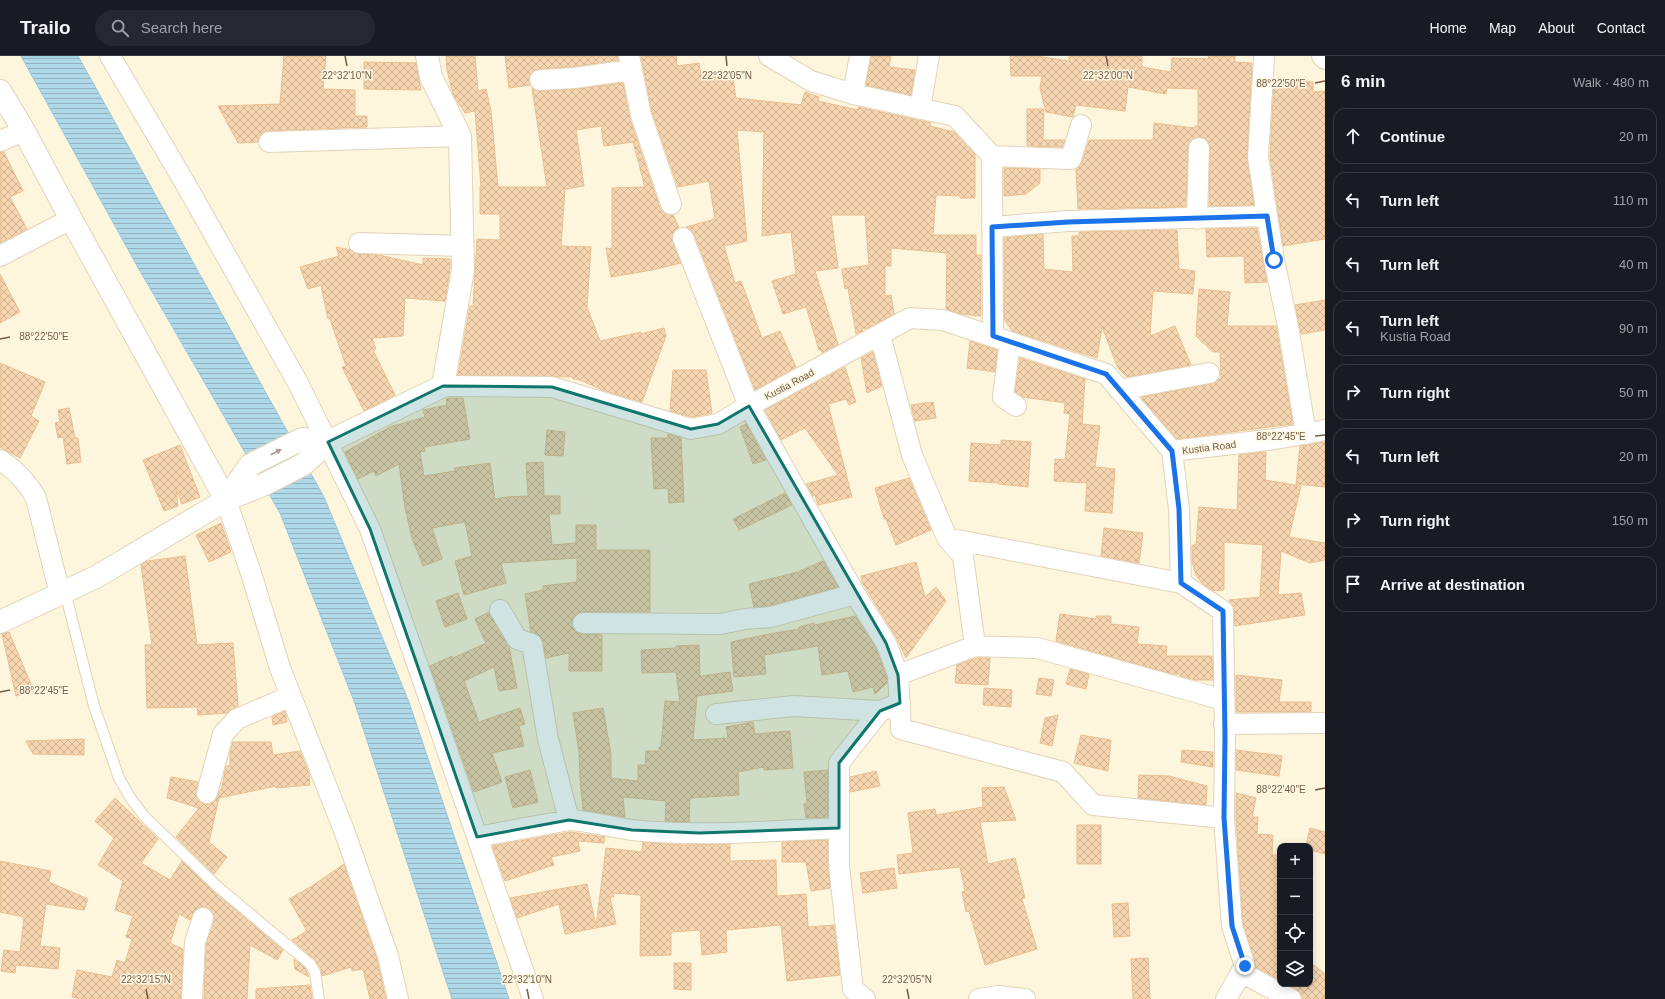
<!DOCTYPE html>
<meta charset="utf-8">
<style>
:root{--surface:#171b24;--page:#242831;--text:#f1f3f6;--muted:#9ea1a6;--line:#363941}
body{margin:0;font-family:Helvetica,sans-serif;background:var(--page);color:var(--text)}
.controls{position:absolute;right:12px;bottom:12px;display:grid;overflow:hidden;border-radius:8px;box-shadow:0 2px 10px #0003}
.controls button{width:36px;height:36px;display:grid;place-items:center;padding:0;border:0;border-bottom:1px solid var(--line);background:var(--surface);color:var(--text);font:20px sans-serif}
.stop{position:absolute;width:12px;height:12px;margin:-9px;border:3px solid #1a73e8;border-radius:50%;background:#fff}
.stop.end{background:#1a73e8;border-color:#fff;box-shadow:0 1px 4px #0008}
.list{margin:0;padding:0;list-style:none}
h2{display:flex;justify-content:space-between;align-items:center;height:52px;margin:0;padding:0 16px;font-size:17px}
h2 small{font-size:13px;font-weight:400;color:var(--muted)}
.list li{display:grid;grid-template-columns:26px 1fr auto;gap:12px;align-items:center;box-sizing:border-box;height:56px;margin:0 8px 8px;padding:0 8px;border:1px solid var(--line);border-radius:12px}
.list b{display:block;font-size:15px;white-space:nowrap}
.list p{margin:0;font-size:13px;white-space:nowrap;color:var(--muted)}
.list em{font-size:13px;font-style:normal;color:var(--muted)}
.icon{flex:none;width:22px;height:22px;fill:none;stroke:currentColor;stroke-width:2;stroke-linecap:round;stroke-linejoin:round}
.map{position:relative;flex:none;width:1325px;height:943px;overflow:hidden}
header{display:flex;align-items:center;gap:24px;box-sizing:border-box;height:56px;padding:0 20px;background:var(--surface);border-bottom:1px solid var(--line)}
header strong{font-size:19px}
nav{display:flex;gap:22px;margin-inline-start:auto;font-size:14px}
.search{width:280px;height:36px;background:var(--page);display:flex;align-items:center;gap:10px;box-sizing:border-box;padding:0 14px;border-radius:22px;color:var(--muted);font-size:15px}
main{display:flex}
aside{flex:1;background:var(--surface)}
.map>svg:first-child{display:block}
.water{fill:url(#water-rules);stroke:#95c7db}
.building{fill:url(#building-cross-hatch);stroke:#eabf90}
.lines{fill:none;stroke-linecap:round;stroke-linejoin:round}
.service-casing{stroke:#e2d2b8;stroke-width:12}
.minor-casing{stroke:#e2d2b8;stroke-width:22}
.tertiary-casing{stroke:#e2d2b8;stroke-width:24}
.service{stroke:#fff;stroke-width:10}
.minor{stroke:#fff;stroke-width:20}
.tertiary{stroke:#fff;stroke-width:22}
.oneway{fill:#ac9d8e}
.route{stroke:#1a73e8;stroke-width:5}
.marked{fill:#0f766e;fill-opacity:0.2;stroke:#0f766e;stroke-width:3;stroke-linejoin:round}
.ticks{fill:none;stroke:#755c43;stroke-width:1.5}
.labels{text-anchor:middle;stroke-width:3;stroke-linejoin:round;paint-order:stroke}
.street-label{font-size:10px;fill:#755c43;stroke:#fff8e4}
.ticks-label{font-size:10px;text-anchor:middle;fill:#755c43;stroke:#fff8e4;stroke-width:3;stroke-linejoin:round;paint-order:stroke}
</style>
<header>
<strong>Trailo</strong>
<div class="search"><svg class="icon" aria-label="search" viewBox="0 0 24 24"><circle cx="10" cy="10" r="6"/><path d="M15 15l6 6"/></svg>Search here</div>
<nav><a>Home</a><a>Map</a><a>About</a><a>Contact</a></nav>
</header>
<main>
<div class="map">
<svg width="1325" height="943" viewBox="0 0 1325 943">
<defs>
<pattern id="water-rules" width="6" height="5" patternUnits="userSpaceOnUse"><rect width="6" height="5" fill="#afd8e8"/><path d="M0 2.5h6" fill="none" stroke="#93b2be"/></pattern>
<pattern id="building-cross-hatch" width="8" height="8" patternUnits="userSpaceOnUse"><rect width="8" height="8" fill="#f6d6b1"/><path d="M0 0l8 8M0 8l8-8" fill="none" stroke="#ccb192"/></pattern>
</defs>
<rect width="100%" height="100%" fill="#fef6dc"/>
<!-- water -->
<path class="water" d="M21 0H78L324 441 409 646 509 943H452L354 645 280 457 136 208Z"/>
<!-- building -->
<path class="building" d="M284 0H326L323 33 355 34V60H367V71L269 75 263 76 259 80 258 86 238 87 218 50 280 48Z
M446 0H475L478 35 486 33 491 55 498 131H547L532 32 541 35 576 33 623 27 630 63 660 152 664 157 673 159 679 171 674 175 672 181 681 207 652 214 611 221 606 192 612 193V132L645 131 633 86 604 90 601 70 576 74 584 130 565 133 561 190 591 191 587 251 600 285 641 276V278L664 272 666 280 642 346 602 334 580 324 573 323V321L458 319 470 250H473L477 183 500 184V158H480V131H481L475 55 465 57 457 45 453 38 447 14Z
M505 0H618V4L573 11 539 13 534 14 530 19 529 24 530 29 509 32Z
M641 0H676L677 10 699 7 701 20 732 16 736 42 801 49 805 36 819 41 818 45 858 54V51L931 67 930 70 954 76 975 98V142H960V140L936 139 933 179H976V199H981V260L960 258 946 253 947 197 891 192V210H885V240L891 239 894 258 869 272 861 273 863 275 856 278 848 232 845 233 842 213 869 209 865 159H831L838 212 815 215 838 288 822 297 821 294H819L806 251 783 258 772 225 796 218 791 176 762 180 764 76 737 74 747 185 724 190 735 227 741 225 762 282 780 275 796 311 755 334 694 178 690 173 686 171 715 163 709 125 678 131 652 56Z
M871 0H891L889 11 915 14 911 39 866 29Z
M1010 0H1037L1069 5V0H1142V11L1171 16 1172 2 1209 3 1208 0H1235V6L1252 7 1247 100 1254 149 1209 150 1210 92 1209 87 1205 82 1199 81 1194 82 1189 86 1188 91 1186 151 1078 153 1076 113 1082 107 1089 84H1153L1154 67 1195 72V70H1198V33L1167 32 1166 38 1128 31 1125 55 1076 49 1073 61 1046 56 1040 32 1042 20H1011Z
M364 6 416 7 421 34 364 33Z
M1274 24 1313 26V36L1325 35V183L1283 190 1270 100Z
M1027 53H1044L1043 84H1065L1062 91 1027 90Z
M0 96H4L23 135 10 141 27 173 0 187Z
M1004 112 1040 113V127L1026 138 1004 140Z
M1257 172 1267 226 1245 227 1244 200 1207 201 1206 173Z
M1177 174 1179 213 1195 215 1193 238 1153 235 1150 280 1175 270 1191 309 1127 321 1118 312 1102 271 1097 302 1012 275 1004 263V182L1043 178 1044 213 1073 216 1072 180H1079V176Z
M336 191 351 194 358 198 379 199 423 209V202L450 203V213L445 245 405 242 403 280 372 282 376 293 373 294 395 339 364 355 342 311 346 310 330 263H328L321 229 308 233 300 211 339 200Z
M0 218 20 256 0 267Z
M1199 233 1230 236 1227 270H1276L1293 368 1177 383 1142 343V341L1211 328 1221 322 1220 296H1213L1196 280Z
M1325 244V274L1301 278 1295 249Z
M970 285 997 294 995 316 967 312Z
M873 296 882 330 867 337 861 302Z
M1020 302 1085 323 1082 368 1100 370 1095 411 1115 413 1112 457 1085 455 1087 427 1054 425 1055 403 1065 404 1070 358 1064 357 1065 347 1023 341 1015 336Z
M0 307 45 326 31 360 39 365 20 402 0 391Z
M845 311 856 346 849 349 846 343 828 348 852 441 818 449 815 439 813 440 806 428 838 419 805 372 781 384 765 354Z
M673 314H706L712 357 692 361 670 355Z
M448 342H463L470 383 424 391 425 395 420 396 424 420 455 415 454 412 490 407 495 443 505 441 528 440 526 407 543 406 544 440H560V458H549L552 489 576 487V469H596V494H650V556H583L577 557 573 562 572 567 573 572 578 577 602 579V615H569V597L546 602 541 581 531 576 525 538 543 534V530L577 526V502L501 507 506 527 464 539 455 505 472 500 465 466 432 472 442 503 423 510 412 482 405 452 399 408 376 420 374 415 358 423 345 396 390 371 425 361 423 354 447 349 446 343Z
M933 346 936 362 915 365 911 349Z
M69 352 75 382H78L81 406 67 408 63 381 58 382 55 367 60 366 58 354Z
M746 368 766 404 753 408 740 371Z
M547 374 565 376 563 400 545 399Z
M668 378 681 382 684 446 669 447 668 432 654 433 651 382H668Z
M1001 384 1031 386 1028 431 998 428V427L969 425 971 387 1001 389Z
M1325 386V431L1296 428 1300 390Z
M180 389 200 441 182 448 176 434 178 450 164 455 143 404Z
M1266 396 1265 424 1301 430 1289 481 1325 487V504L1310 507 1281 495 1278 539 1301 537 1305 559 1235 570 1234 554 1229 544 1260 541 1263 489 1224 486V534L1213 535 1202 527 1196 519 1192 506V489H1196L1199 451 1237 454 1239 399Z
M909 422 931 474 896 489 886 463H884L875 432Z
M785 437 792 449 739 474 733 463Z
M221 467 231 496 209 506 196 479Z
M1104 472 1143 477 1139 507 1101 500Z
M185 500 197 589 233 587 238 650 227 657 198 659 197 651 147 652 145 589H152L141 509 147 505Z
M823 505 838 531 769 550 754 551 749 528 798 516Z
M916 506 925 541 936 531 946 545 906 602 896 581 862 526 861 520Z
M458 537 467 563 445 571 436 545Z
M489 556 509 590 517 632 499 635 494 611 464 625 479 666 520 652 525 668 519 670 524 690 492 697 502 726 474 736 430 610 452 600 453 602 486 587 475 563Z
M1060 558 1096 563V560H1111V568L1139 571 1137 588 1167 590 1166 600H1212L1213 624H1196L1180 620V618H1172L1056 585Z
M855 560 876 592 887 621V627L875 638 873 631 853 636 848 615 822 619 818 590 764 599 766 618 734 621 731 586 769 578 799 573V571L814 567 815 569Z
M9 576 34 635 16 640 2 578Z
M699 589 700 620 730 616 733 635 697 640 693 684 728 682 726 671 753 666 755 678 790 675 793 712 764 714V711L738 716 739 739 690 742 689 766 665 765 666 745 623 741 625 761 583 754 580 723 579 696 573 657 603 652 611 698V722L638 725V709H645L646 695H659V691H661L665 645 680 646 676 616 642 617 641 594 676 592V590Z
M977 602H990L988 629 955 627 957 609Z
M1070 613 1089 618 1086 633 1066 628Z
M1236 619 1282 624 1279 646H1311V656H1236Z
M1039 622 1054 624 1051 640 1036 638Z
M984 632 1012 634 1011 651 983 649Z
M285 655 287 666 273 669 272 661Z
M1058 659 1052 690 1040 687 1045 662Z
M1081 679 1111 684 1108 715 1074 707Z
M84 683V699L33 698 26 685Z
M233 686H271L273 699 300 695 309 718 310 729 276 732V730L219 742 209 786 227 801 214 818 176 781 199 752 167 742 171 721 198 726 196 740 199 745 204 748H210L215 745 222 731 226 710H230V696Z
M1182 694 1213 696V711L1181 706Z
M1236 694 1282 700 1279 720 1236 714Z
M530 714 538 746 513 752 505 721Z
M828 714V761L806 762 804 748 807 747 804 716Z
M876 715 880 730 850 736V721Z
M1139 719 1169 720 1207 730 1206 749 1138 742Z
M1004 731 1016 764 980 766 988 808 1015 802 1025 842 1022 843 1037 893 985 909 969 855 966 856 962 836 965 835 960 811 899 818 897 799 913 797 908 757 935 753 936 759 983 751 982 732Z
M1236 737 1256 742 1252 761H1258L1257 778 1273 779 1272 799H1280V924L1256 911 1243 868 1236 762Z
M115 742 158 783 141 807 170 824 182 805 214 836 283 894 277 904 250 889 247 943H204L206 888 214 860 211 854 207 851H201L195 854 190 864 179 858 170 887 183 893 181 943H82L72 941 77 914 112 921 117 904 125 907 132 883 126 881 133 860 115 854 123 825 98 809 114 782 95 765Z
M1077 769H1101V808H1077Z
M1310 772 1325 776V798L1310 794V790H1306Z
M570 776 605 781 604 787 578 785 580 795 551 801 554 809 505 825 492 790Z
M828 784V810L830 832 811 835 806 806H782V786Z
M643 786 683 789 730 788V805L776 804 777 840 806 838 808 871 834 869 840 919 787 925 781 869 726 874 727 896 702 899 700 874 672 876 671 877V899L640 900 641 839 613 837 614 841H610L616 868 565 878 559 848 517 862 510 842 587 828 596 870 606 792 642 796Z
M0 805 51 815 49 826 88 843 84 854 46 848 40 890 60 892 58 913 16 909 15 917 1 915 4 894 20 896 24 861 0 856Z
M344 808 377 903 386 943H370L363 913 352 915 351 911 322 920 321 913 315 904 292 884 307 875 289 843 312 830Z
M894 812 897 832 863 837 860 817Z
M1128 847 1130 880 1114 881 1112 848Z
M1148 902 1150 943H1133L1131 903Z
M294 903 305 912 309 921 295 913Z
M1310 906 1325 918V943H1302L1301 937 1287 928H1310Z
M674 907H691V934L674 933Z
M310 929 312 943H256V933Z"/>
<g class="lines">
<!-- service casing -->
<g class="service-casing">
<path id="service" d="M65 536 94 650 119 722 131 743 145 761 218 831 310 908 315 916 319 943"/>
</g>
<!-- minor casing -->
<g class="minor-casing">
<path id="minor" d="M110 0 185 127 298 327 370 473 436 662 533 943
M629 0 641 59 671 148
M769 0 811 25 853 38 955 60 992 100 993 280
M1322 0 1325 3
M1264 2 1258 101 1274 204 1288 270 1306 378
M540 24 574 22 631 14
M853 38 860 0
M920 53 929 0
M0 85 24 75
M269 86 460 80
M992 100 1071 103 1081 69
M1197 163 1199 92
M992 171 1068 165 1267 160
M683 182 749 350 855 538 886 587 898 619 901 673 1063 716 1093 749 1224 762
M359 187 463 190
M0 200 71 163
M880 279 912 399 947 482 963 500 975 590
M1010 286 1003 341 1016 350
M443 330 552 331 691 373 718 368 749 350 910 262 943 264 1106 318 1172 395
M1119 334 1209 317
M1172 395 1179 453 1181 527 1223 555 1225 680 1224 762 1232 870 1245 910 1226 943
M1172 395 1275 383 1325 374
M0 404C16 414 27 426 36 442L60 538
M226 444 251 517 280 612 345 777 388 900 398 943
M947 482 1181 527
M500 554 517 583 532 588 548 683 569 764
M583 567 720 568 745 563 771 561 855 538
M898 619 975 590 1037 592 1224 644
M716 658 794 650 880 655
M1224 668 1325 667
M207 737 223 678 237 663 291 640
M477 781 569 764C590 765 610 771 632 774 699 781 772 775 839 772
M1241 916 1291 943
M192 943 195 886 203 862
M865 943 853 933 839 810V707L880 655 900 647
M979 943 998 940 1025 943"/>
</g>
<!-- tertiary casing -->
<g class="tertiary-casing">
<path id="tertiary" d="M0 35 24 75 71 163 226 444
M226 444 250 409 302 383 328 386
M0 566 96 521 226 444 265 428 304 408 328 386 443 330 463 214 460 80 431 21 427 0"/>
</g>
<!-- service -->
<use href="#service" class="service"/>
<!-- minor -->
<use href="#minor" class="minor"/>
<!-- tertiary -->
<use href="#tertiary" class="tertiary"/>
</g>
<!-- one-way arrows -->
<defs><path id="oneway-solid" d="M-6-.8H1V-3.2L6.5 0L1 3.2V.8H-6Z"/></defs>
<use class="oneway" href="#oneway-solid" transform="translate(276 396) rotate(-27)"/>
<g class="lines">
<!-- route -->
<path class="route" d="M1245 910 1232 870 1224 762 1225 680 1223 555 1181 527 1179 453 1172 395 1106 318 993 280 992 171 1068 166 1267 160 1274 204"/>
</g>
<!-- marked area -->
<path class="marked" d="M443 330 552 331 691 373 718 368 749 350 886 587 898 619 900 647 880 655 839 707V772L699 777 632 774 569 764 477 781 370 473 328 386Z"/>
<!-- ticks -->
<path class="ticks" d="M345 0 347 10M726 0 727 10M1106 0 1108 10M1315 27 1325 25M0 283 10 281M1315 380 1325 379M0 636 10 634M1315 734 1325 732M146 933 148 943M527 933 529 943M907 933 909 943"/>
<g class="labels">
<!-- street labels -->
<g class="street-label">
<text transform="translate(789 328) rotate(-28)" y="4">Kustia Road</text>
<text transform="translate(1209 391) rotate(-7)" y="4">Kustia Road</text>
</g>
</g>
<g class="ticks-label">
<text x="347" y="23">22°32'10"N</text>
<text x="727" y="23">22°32'05"N</text>
<text x="1108" y="23">22°32'00"N</text>
<text x="1281" y="31">88°22'50"E</text>
<text x="44" y="284">88°22'50"E</text>
<text x="1281" y="384">88°22'45"E</text>
<text x="44" y="638">88°22'45"E</text>
<text x="1281" y="737">88°22'40"E</text>
<text x="146" y="927">22°32'15"N</text>
<text x="527" y="927">22°32'10"N</text>
<text x="907" y="927">22°32'05"N</text>
</g>
</svg>
<div class="controls">
<button>+</button>
<button>−</button>
<button><svg class="icon" aria-label="locate" viewBox="0 0 24 24"><circle cx="12" cy="12" r="6"/><path d="M12 2v4M12 18v4M2 12h4M18 12h4"/></svg></button>
<button><svg class="icon" aria-label="layers" viewBox="0 0 24 24"><path d="M12 4l9 5-9 5-9-5zM3 14l9 5 9-5"/></svg></button>
</div>
<div class="stop" style="left:1274px;top:204px"></div>
<div class="stop end" style="left:1245px;top:910px"></div>
</div>
<aside>
<h2>6 min<small>Walk · 480 m</small></h2>
<ul class="list">
<li><svg class="icon" aria-label="ahead" viewBox="0 0 24 24"><path d="M12 20V5M6 11l6-6 6 6"/></svg><div><b>Continue</b></div><em>20 m</em></li>
<li><svg class="icon" aria-label="left" viewBox="0 0 24 24"><path d="M17 20v-9H6M10 6l-5 5 5 5"/></svg><div><b>Turn left</b></div><em>110 m</em></li>
<li><svg class="icon" aria-label="left" viewBox="0 0 24 24"><path d="M17 20v-9H6M10 6l-5 5 5 5"/></svg><div><b>Turn left</b></div><em>40 m</em></li>
<li><svg class="icon" aria-label="left" viewBox="0 0 24 24"><path d="M17 20v-9H6M10 6l-5 5 5 5"/></svg><div><b>Turn left</b><p>Kustia Road</p></div><em>90 m</em></li>
<li><svg class="icon" aria-label="right" viewBox="0 0 24 24"><path d="M7 20v-9h11M14 6l5 5-5 5"/></svg><div><b>Turn right</b></div><em>50 m</em></li>
<li><svg class="icon" aria-label="left" viewBox="0 0 24 24"><path d="M17 20v-9H6M10 6l-5 5 5 5"/></svg><div><b>Turn left</b></div><em>20 m</em></li>
<li><svg class="icon" aria-label="right" viewBox="0 0 24 24"><path d="M7 20v-9h11M14 6l5 5-5 5"/></svg><div><b>Turn right</b></div><em>150 m</em></li>
<li><svg class="icon" aria-label="arrive" viewBox="0 0 24 24"><path d="M6 21V4h12l-3 4 3 4H6"/></svg><div><b>Arrive at destination</b></div></li>
</ul>
</aside>
</main>
